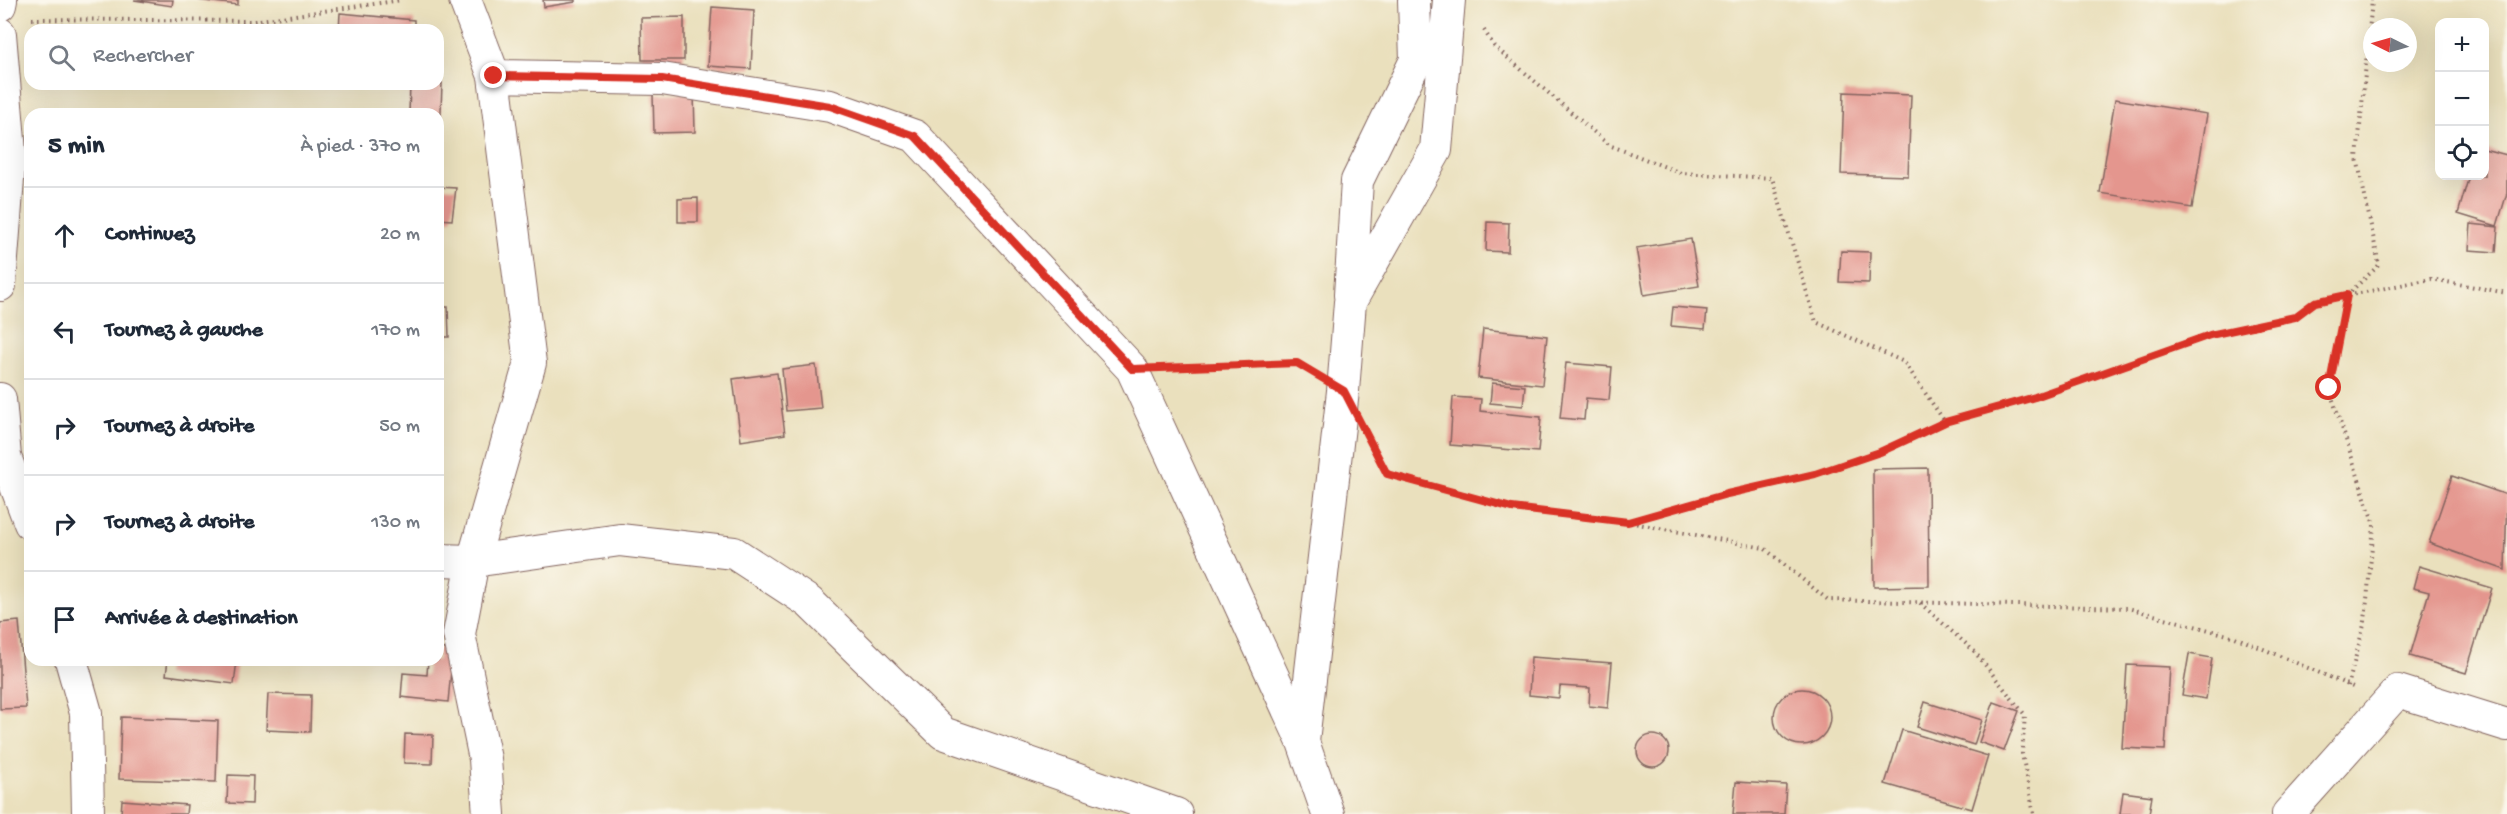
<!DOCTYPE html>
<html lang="fr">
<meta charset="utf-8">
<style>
:root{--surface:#fff;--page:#f6f6f7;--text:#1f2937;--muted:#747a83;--line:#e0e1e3}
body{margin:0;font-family:"Gochi Hand",sans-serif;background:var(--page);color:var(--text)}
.controls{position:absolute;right:18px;top:18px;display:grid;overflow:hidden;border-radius:12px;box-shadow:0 6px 24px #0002}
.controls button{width:54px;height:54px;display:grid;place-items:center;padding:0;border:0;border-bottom:2px solid var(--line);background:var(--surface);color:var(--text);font:30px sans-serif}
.compass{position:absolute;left:2363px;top:18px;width:54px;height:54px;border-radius:50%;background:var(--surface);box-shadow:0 6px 24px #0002;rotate:275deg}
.stop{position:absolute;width:18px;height:18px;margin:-14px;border:4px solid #d93025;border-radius:50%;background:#fff}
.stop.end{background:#d93025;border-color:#fff;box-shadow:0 2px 6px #0008}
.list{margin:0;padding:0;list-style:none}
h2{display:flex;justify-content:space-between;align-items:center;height:78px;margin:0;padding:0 24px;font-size:26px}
h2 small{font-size:20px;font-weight:400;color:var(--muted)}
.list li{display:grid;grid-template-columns:39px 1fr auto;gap:18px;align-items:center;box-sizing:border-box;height:96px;padding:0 24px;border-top:2px solid var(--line)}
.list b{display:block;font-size:22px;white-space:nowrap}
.list em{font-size:20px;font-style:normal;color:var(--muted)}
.icon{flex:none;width:33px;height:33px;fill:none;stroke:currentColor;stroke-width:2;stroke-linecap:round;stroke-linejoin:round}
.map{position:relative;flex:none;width:2507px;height:814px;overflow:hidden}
.search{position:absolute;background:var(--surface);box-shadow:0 6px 24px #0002;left:24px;top:24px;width:420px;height:66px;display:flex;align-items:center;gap:15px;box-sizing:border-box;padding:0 21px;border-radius:18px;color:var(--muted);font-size:22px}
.panel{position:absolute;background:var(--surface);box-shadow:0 6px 24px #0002;left:24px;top:108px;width:420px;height:558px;border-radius:18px}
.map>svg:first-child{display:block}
.building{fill:#e4968e}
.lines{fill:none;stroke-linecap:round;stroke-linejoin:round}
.street-casing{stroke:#82635e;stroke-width:34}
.path{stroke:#82635e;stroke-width:4;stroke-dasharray:1.5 4.5;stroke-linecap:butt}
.street{stroke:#fff;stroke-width:32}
.route{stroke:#d93025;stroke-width:8}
</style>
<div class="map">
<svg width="2507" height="814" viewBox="0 0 2507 814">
<rect width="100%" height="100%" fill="#fbf7ec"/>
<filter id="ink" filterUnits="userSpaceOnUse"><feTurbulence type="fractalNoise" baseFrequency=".0167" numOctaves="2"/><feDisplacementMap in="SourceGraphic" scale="12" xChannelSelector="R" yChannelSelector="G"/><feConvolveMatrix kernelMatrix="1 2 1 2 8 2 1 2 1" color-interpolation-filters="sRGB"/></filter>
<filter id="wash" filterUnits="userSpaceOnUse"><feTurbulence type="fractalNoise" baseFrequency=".008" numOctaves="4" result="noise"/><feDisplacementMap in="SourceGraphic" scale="24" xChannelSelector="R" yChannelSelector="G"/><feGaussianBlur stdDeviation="1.35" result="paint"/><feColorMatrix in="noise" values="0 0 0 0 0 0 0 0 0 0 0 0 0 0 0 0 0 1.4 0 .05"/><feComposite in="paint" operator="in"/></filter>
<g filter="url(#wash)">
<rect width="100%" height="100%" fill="#eae0bd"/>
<g id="blocks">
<!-- building -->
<path class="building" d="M134 0H173L172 6Z
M196 0H238V5Z
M543 0H575V2L544 7Z
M712 7 754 10 751 69 708 66Z
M340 13 414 20V30H339Z
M684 17V60H642L641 18Z
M305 23 335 28V30H304Z
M442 83 440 140H438V114H409L410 84Z
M1844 92 1911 95 1908 176 1841 174Z
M694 93 695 132 654 133 653 94Z
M2115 99 2207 114 2192 208 2100 193Z
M2484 149 2507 155V193L2497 226 2458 214 2469 176H2484Z
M438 187 456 188 452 220 438 219Z
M698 198V222H678V199Z
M1487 222 1509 223 1508 252 1486 251Z
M2471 224 2498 227 2496 252 2469 250Z
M1691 239 1699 286 1644 295 1636 248Z
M1841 251 1870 252 1869 283 1839 282Z
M438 307H448L449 337H438Z
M1673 307 1707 310 1705 329 1671 326Z
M1483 329 1547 336 1542 385 1478 378Z
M1566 363 1612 367 1609 400 1586 398 1584 420 1560 418Z
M816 365 821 408 786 411 782 369Z
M777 373 785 434 741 441 733 379Z
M1492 383 1525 386 1523 406 1490 403Z
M1453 397 1481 399 1480 411 1541 417 1538 452 1450 445Z
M1928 468 1929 586 1874 587 1873 469Z
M2452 476 2507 495 2505 570 2429 543Z
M2419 566 2492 588 2466 673 2410 656 2429 592 2413 588Z
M19 621 26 708 0 709V623Z
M438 648 453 650 448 702 401 697 403 673 427 675 428 660H438Z
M2189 654 2212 658 2206 699 2182 695Z
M1531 657 1612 663 1608 708 1589 706 1590 688 1560 686 1559 698 1529 695Z
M168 660H237L234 684 166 675Z
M2127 665 2170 667 2165 750 2122 748Z
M1774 717a28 28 0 1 1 56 0a28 28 0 1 1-56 0Z
M268 694 311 695 310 732 266 730Z
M1925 702 1982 720 1974 745 1917 727Z
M1994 702 2019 711 2004 751 1979 742Z
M121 717 218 721 216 782 119 779Z
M1902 730 1988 756 1972 809 1885 784Z
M405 734 433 735 432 764 404 763Z
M1637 751a16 16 0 1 1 32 0a16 16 0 1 1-32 0Z
M228 775 253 776 252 804 227 803Z
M1736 782 1786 785 1784 814H1733Z
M2123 792 2152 796 2149 814H2120Z
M122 800 187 805 186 814H121Z"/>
</g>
</g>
<g filter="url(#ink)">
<use href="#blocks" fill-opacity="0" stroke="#82635e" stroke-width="1.5"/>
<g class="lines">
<!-- street casing -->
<g class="street-casing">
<path id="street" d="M465 0 494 76 530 363 473 561 459 634 485 759 489 814
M0 5 1 0
M0 34 10 152 0 285
M494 76 662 79 830 106 915 136 1132 369 1303 742 1328 814
M1350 295 1357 181 1416 60 1414 0
M0 399 5 457 30 523
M438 560 473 561 620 540 734 553 809 602 943 733 1176 814
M71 660 86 713 88 814
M1303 741 1343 391 1350 302 1436 150 1449 0
M2288 814 2398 691 2507 725"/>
</g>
<!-- path -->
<path class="path" d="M32 19 253 21 402 0
M1484 30 1494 46 1609 145 1681 173 1772 178 1816 322 1904 362 1945 422
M1171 368 1297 363 1309 370
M1374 450 1387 474 1512 508 1628 522 1764 548 1828 600 2128 608 2235 637 2353 687
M1630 521 1727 494 1815 474 1880 452 1945 422 2035 397 2210 335 2295 317 2315 302 2431 279 2507 293
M1920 603 1974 651 2025 715 2022 754 2034 814
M2348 686 2365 621 2374 525 2329 388 2347 295 2379 265 2357 158 2372 0"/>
<!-- street -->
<use href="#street" class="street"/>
</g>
</g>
<g class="lines" filter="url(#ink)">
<!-- route -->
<path class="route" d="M494 76 662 79 830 106 915 136 1132 369 1297 363 1344 391 1387 474 1512 508 1628 522 1727 494 1815 474 1880 452 1945 422 2035 397 2210 335 2295 317 2315 302 2347 295 2329 388"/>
</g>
</svg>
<div class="controls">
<button>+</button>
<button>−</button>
<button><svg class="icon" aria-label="locate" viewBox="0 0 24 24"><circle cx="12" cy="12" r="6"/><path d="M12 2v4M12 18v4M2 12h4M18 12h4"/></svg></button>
</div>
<svg class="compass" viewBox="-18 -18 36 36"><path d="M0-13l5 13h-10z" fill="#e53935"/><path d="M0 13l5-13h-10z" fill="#747a83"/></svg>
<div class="stop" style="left:2329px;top:388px"></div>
<div class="stop end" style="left:494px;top:76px"></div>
<div class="search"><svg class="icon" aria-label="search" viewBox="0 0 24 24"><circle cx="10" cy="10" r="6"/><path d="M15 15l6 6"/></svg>Rechercher</div>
<section class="panel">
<h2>5 min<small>À pied · 370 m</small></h2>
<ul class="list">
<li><svg class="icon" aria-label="ahead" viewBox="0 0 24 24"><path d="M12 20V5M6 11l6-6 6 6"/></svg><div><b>Continuez</b></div><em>20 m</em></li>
<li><svg class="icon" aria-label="left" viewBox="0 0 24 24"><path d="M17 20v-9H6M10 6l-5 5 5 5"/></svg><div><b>Tournez à gauche</b></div><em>170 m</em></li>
<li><svg class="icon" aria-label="right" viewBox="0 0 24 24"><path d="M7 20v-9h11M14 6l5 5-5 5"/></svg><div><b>Tournez à droite</b></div><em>50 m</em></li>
<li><svg class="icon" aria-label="right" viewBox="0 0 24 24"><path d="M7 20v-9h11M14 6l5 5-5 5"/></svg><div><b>Tournez à droite</b></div><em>130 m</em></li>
<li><svg class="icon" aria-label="arrive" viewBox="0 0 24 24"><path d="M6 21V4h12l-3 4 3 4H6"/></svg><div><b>Arrivée à destination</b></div></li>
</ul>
</section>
</div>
